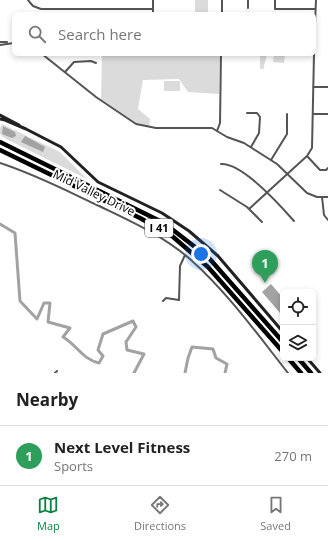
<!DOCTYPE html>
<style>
:root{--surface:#fff;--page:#f2f2f2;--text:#222;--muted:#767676;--line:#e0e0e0;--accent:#0b8043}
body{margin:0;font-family:"Open Sans",sans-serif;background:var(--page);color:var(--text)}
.controls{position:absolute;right:12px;bottom:12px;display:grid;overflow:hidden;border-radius:6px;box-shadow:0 2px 6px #0003}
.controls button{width:36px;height:36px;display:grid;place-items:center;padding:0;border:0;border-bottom:1px solid var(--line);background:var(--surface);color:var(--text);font:20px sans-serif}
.you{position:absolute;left:201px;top:254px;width:14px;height:14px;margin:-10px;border:3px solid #fff;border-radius:50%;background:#1a73e8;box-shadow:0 0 0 6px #1a73e833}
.badge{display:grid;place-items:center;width:26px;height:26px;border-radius:50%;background:var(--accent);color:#fff;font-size:13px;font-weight:700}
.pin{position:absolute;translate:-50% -33px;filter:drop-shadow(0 1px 2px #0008)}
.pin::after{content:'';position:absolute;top:21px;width:14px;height:12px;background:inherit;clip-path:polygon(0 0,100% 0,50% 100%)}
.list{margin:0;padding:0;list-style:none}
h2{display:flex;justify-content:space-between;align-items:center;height:52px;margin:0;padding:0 16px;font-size:17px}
h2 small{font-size:13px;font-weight:400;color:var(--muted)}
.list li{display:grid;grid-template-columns:26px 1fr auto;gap:12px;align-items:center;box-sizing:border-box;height:60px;padding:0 16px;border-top:1px solid var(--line)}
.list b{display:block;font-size:15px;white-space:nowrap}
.list p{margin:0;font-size:13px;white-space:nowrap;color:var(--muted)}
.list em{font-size:13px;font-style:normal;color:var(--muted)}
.icon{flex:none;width:22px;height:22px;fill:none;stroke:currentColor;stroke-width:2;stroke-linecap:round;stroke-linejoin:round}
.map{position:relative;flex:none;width:328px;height:373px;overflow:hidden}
.search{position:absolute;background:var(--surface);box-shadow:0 2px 6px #0003;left:12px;right:12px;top:12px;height:44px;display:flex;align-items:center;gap:10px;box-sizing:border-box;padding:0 14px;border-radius:6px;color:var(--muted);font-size:15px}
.sheet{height:112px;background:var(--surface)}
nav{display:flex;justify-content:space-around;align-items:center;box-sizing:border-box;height:56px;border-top:1px solid var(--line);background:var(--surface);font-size:11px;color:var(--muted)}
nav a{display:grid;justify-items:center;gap:2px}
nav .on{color:var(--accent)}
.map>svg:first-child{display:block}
.green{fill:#dbdbdb}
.water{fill:#a2a2a2}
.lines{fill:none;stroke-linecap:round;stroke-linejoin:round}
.river{stroke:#a2a2a2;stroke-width:3}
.street{stroke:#545454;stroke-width:2}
.secondary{stroke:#212121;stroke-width:3}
.highway{stroke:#000;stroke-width:4.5}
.labels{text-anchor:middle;stroke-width:4;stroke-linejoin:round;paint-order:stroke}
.shield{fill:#fff;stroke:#4c4c4c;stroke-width:1}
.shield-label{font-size:11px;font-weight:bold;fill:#000}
.street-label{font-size:12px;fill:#000;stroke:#fff}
</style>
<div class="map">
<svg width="328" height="373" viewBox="0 0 328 373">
<rect width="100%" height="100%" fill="#fff"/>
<!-- green -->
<path class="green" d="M195 0H208V14H195Z
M102 54H220L219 94 188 92 179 79 143 80 138 109 150 119 149 127 136 123 101 99Z
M260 54H267L263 70 260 68Z
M274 54 285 55 284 63 273 62Z
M164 81H180V91H164Z
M2 124 60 152 87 179 6 139 0 134V128Z"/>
<!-- water -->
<path class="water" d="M3 126 15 132 16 136 12 138 2 134Z
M25 136 45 147 43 152 21 142Z
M271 284 283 298V320L280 313 262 292Z"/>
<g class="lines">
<!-- river -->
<path class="river" d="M0 224 15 233 20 301 37 319 44 303H50L48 322 70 328 63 337C78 346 82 359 99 363L103 356 98 350 103 334 133 321 136 327 126 342 127 350 144 354 134 373
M185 373 188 358 192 347 213 349 216 358 227 364 225 373"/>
<!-- street -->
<path class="street" d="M28 0 33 6 41 9H153
M153 0V14
M222 0V14
M248 0V8
M275 0V9H315
M0 42H7
M0 45 14 43
M314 47 316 0
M42 54 96 97 136 124 156 128H212L227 137 244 143 277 164 307 193 317 197H328
M65 72 74 62 91 61 96 63
M313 87H328
M247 113H257L260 117 259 133 251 147
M313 114H328
M217 131 220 123 221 54
M307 156 320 170H326L328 168
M271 160 287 134V114
M0 163C34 174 63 189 95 204 128 220 163 235 191 260 228 293 258 335 288 373
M221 164C243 163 280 205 294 221
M220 190 247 207 262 222
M322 197 324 215 328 220
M249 209 307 156 312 148 314 54
M163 301 166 298 179 300 180 266 185 255
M55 373 57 371"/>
<!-- secondary -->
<path class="secondary" d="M0 115 19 125
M0 119 5 120 26 129 61 147 98 182 162 213 189 231 218 256 283 332
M307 358 320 373"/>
<!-- highway -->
<path class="highway" d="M0 142 164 223 208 257 283 342
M0 150 140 218 172 236 208 267 283 352
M288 358 301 373
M298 358 311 373"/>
</g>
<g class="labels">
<!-- shield labels -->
<rect class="shield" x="145" y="219" width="28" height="18" rx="3"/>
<g class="shield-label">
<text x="159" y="232">I 41</text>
</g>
<!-- street labels -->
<g class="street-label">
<text transform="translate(94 193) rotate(26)" y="4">Mid Valley Drive</text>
</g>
</g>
</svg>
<div class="controls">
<button><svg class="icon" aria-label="locate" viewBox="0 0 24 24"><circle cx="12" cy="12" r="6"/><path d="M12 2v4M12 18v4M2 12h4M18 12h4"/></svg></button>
<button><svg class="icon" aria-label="layers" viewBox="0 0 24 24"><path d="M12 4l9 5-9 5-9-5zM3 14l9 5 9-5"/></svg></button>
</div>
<div class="you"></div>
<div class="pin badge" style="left:265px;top:283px;background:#2e9e5b">1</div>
<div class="search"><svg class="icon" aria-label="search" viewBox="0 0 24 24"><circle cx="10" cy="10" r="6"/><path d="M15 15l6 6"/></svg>Search here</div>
</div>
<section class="sheet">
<h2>Nearby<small></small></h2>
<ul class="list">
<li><span class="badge" style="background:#2e9e5b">1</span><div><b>Next Level Fitness</b><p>Sports</p></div><em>270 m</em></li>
</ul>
</section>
<nav>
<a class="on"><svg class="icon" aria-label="map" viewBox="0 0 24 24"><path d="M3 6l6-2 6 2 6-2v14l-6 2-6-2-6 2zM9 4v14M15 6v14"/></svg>Map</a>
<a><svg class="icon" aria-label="directions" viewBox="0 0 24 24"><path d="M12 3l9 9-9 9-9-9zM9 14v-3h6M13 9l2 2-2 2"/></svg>Directions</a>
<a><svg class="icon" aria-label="saved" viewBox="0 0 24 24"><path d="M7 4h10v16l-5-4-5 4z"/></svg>Saved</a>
</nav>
